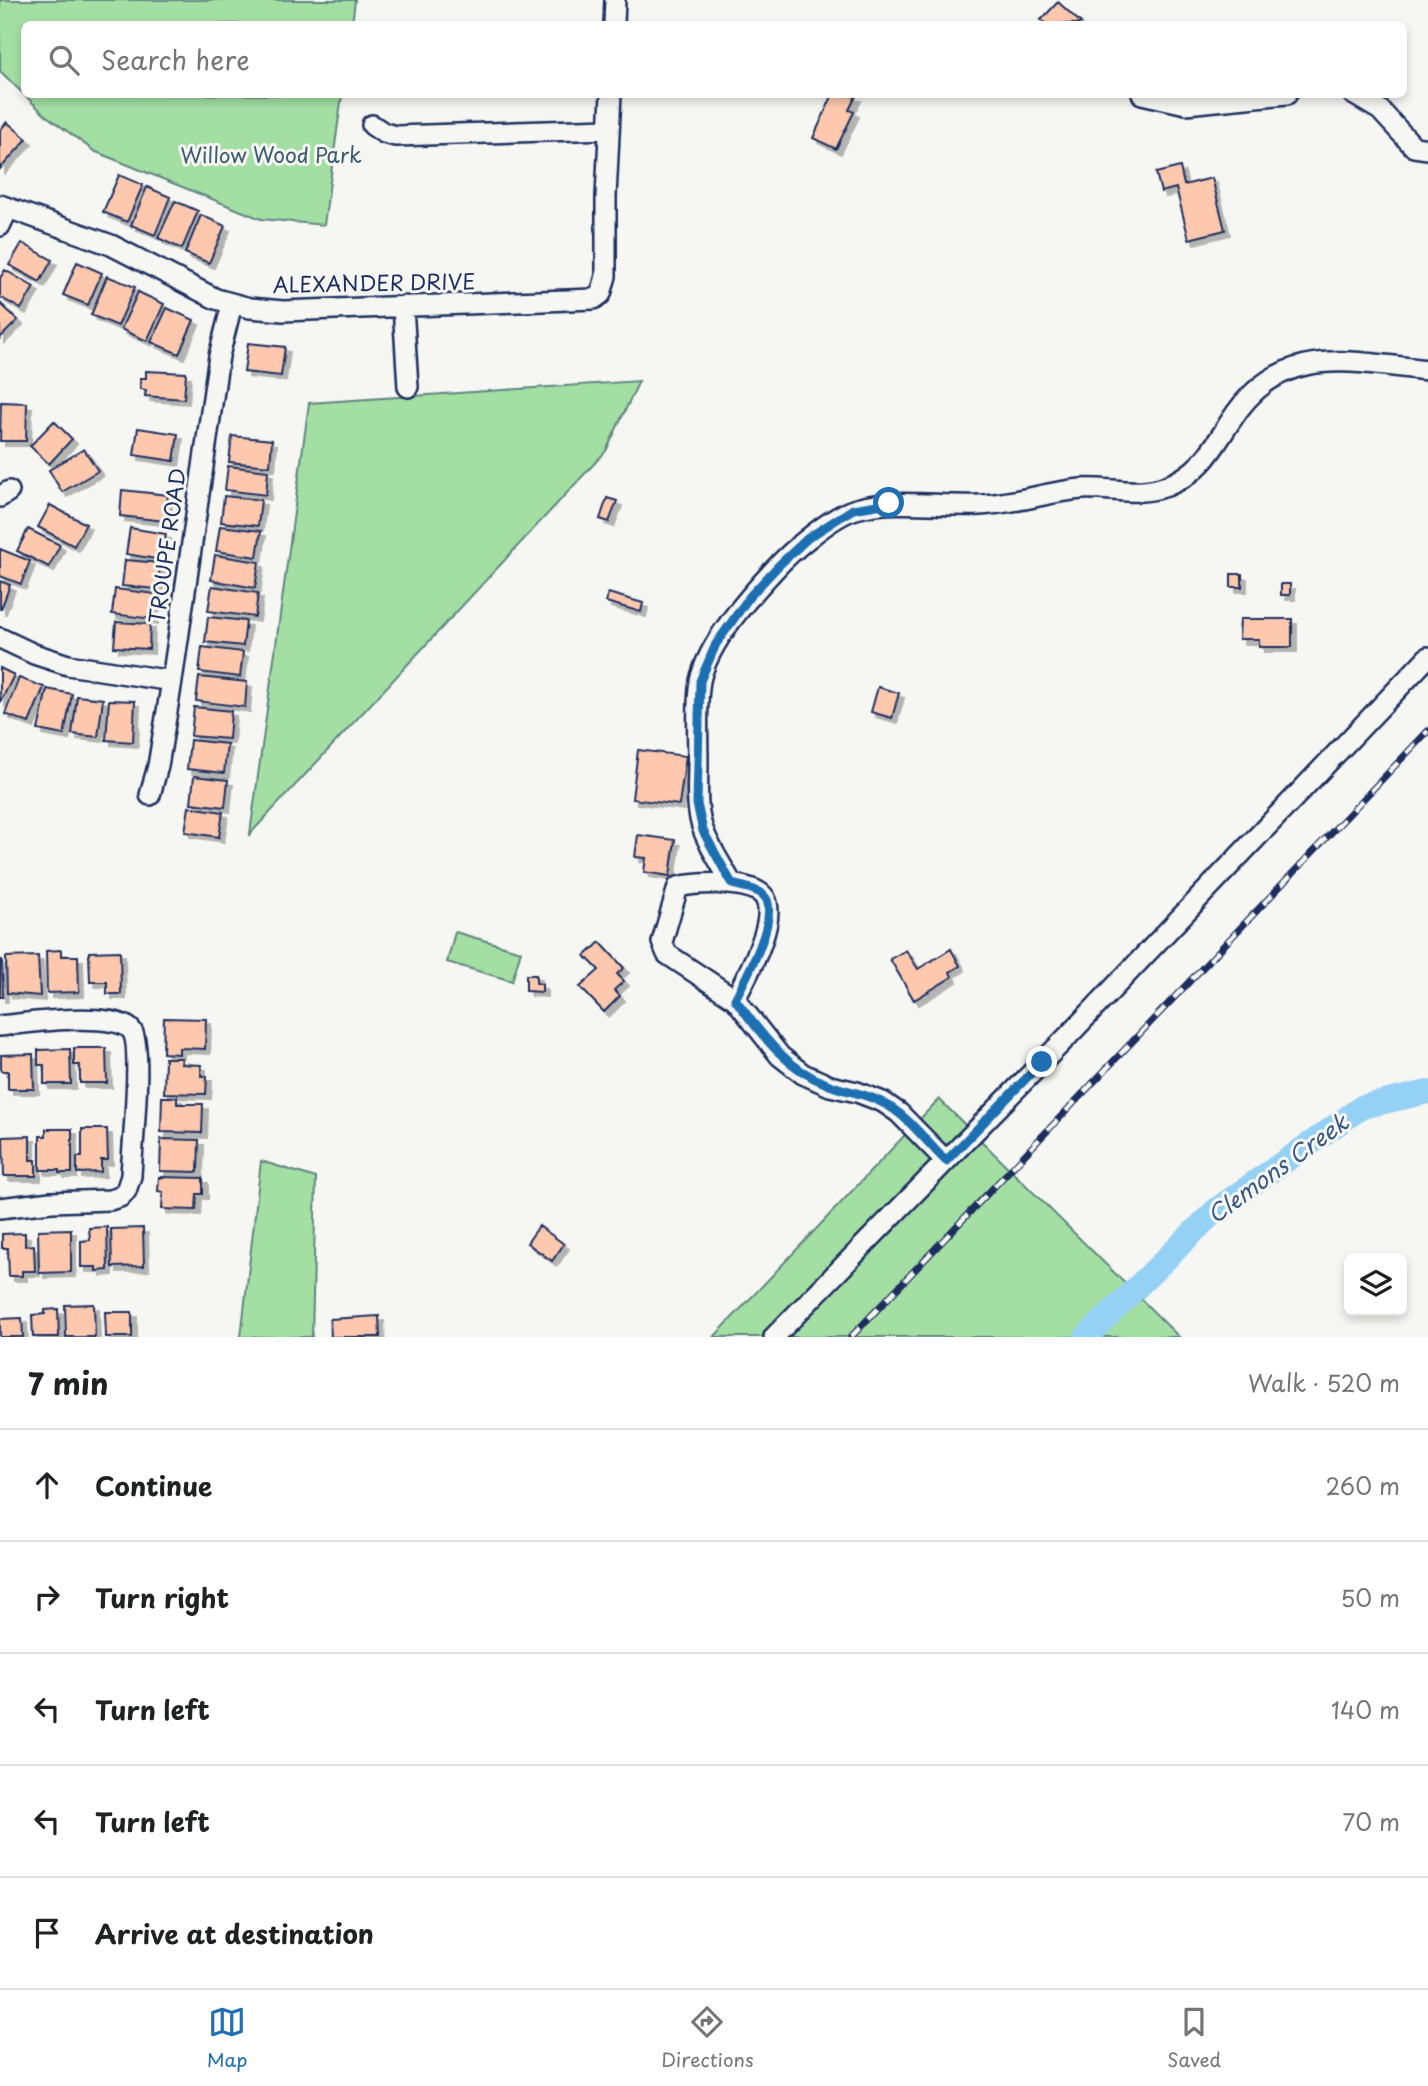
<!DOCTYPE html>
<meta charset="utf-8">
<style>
:root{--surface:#fff;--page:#f2f2f2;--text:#202124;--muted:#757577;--line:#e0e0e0;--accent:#1f6fb2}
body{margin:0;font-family:"Playpen Sans",sans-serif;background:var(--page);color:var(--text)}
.controls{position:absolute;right:21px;bottom:21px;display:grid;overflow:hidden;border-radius:10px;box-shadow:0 4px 10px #0003}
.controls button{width:63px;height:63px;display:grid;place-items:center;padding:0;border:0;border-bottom:2px solid var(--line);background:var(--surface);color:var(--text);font:35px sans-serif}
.stop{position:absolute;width:21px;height:21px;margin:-16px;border:5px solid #1f6fb2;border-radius:50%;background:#fff}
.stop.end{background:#1f6fb2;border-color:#fff;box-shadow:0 2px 7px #0008}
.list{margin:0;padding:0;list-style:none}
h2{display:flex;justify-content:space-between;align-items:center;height:91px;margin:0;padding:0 28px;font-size:30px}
h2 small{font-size:23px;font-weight:400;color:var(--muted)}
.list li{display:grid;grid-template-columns:46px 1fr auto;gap:21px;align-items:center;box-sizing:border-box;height:112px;padding:0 28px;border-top:2px solid var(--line)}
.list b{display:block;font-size:26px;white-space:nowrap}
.list em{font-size:23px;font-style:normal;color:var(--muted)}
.icon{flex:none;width:38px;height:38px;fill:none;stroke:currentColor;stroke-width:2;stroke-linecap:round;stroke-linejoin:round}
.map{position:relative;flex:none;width:1428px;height:1337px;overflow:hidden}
.search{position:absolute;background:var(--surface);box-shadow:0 4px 10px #0003;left:21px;right:21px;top:21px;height:77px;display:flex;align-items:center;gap:18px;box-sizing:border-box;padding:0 24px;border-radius:10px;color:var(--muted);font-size:26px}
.sheet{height:651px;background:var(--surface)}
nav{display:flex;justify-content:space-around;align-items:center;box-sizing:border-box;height:98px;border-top:2px solid var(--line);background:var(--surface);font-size:19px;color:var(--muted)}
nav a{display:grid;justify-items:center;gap:4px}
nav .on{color:var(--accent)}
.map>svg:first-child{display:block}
.green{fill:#a3dea3;stroke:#5f8680;stroke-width:2}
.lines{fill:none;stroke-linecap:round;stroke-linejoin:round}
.river{stroke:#95d1f5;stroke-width:24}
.building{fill:#fdc8ae;stroke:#1b2f5e;stroke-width:2;filter:url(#shadow)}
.minor-casing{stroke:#1b2f5e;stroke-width:24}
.minor{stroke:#f6f6f2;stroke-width:19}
.rail-casing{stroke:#1b2f5e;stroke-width:7}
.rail{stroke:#f6f6f2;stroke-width:4.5;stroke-dasharray:13;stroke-linecap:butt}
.route{stroke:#1f6fb2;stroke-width:9}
.labels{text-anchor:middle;stroke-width:6;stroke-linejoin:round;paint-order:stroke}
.park-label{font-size:21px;fill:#3d5b6f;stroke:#f6f6f2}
.street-label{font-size:21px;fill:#1b2f5e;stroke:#f6f6f2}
.water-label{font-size:23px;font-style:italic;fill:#3a5884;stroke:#f6f6f2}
</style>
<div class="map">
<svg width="1428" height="1337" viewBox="0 0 1428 1337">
<defs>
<filter id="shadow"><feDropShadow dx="5" dy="5" stdDeviation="0" flood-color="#0004"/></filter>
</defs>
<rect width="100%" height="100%" fill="#f6f6f2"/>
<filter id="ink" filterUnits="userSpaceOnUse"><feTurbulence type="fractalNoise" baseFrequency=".0143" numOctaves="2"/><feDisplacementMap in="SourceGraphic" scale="14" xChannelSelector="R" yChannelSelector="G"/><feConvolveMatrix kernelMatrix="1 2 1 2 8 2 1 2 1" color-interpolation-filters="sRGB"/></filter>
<g filter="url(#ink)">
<!-- green -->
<path class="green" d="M0 0H355L352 24H24V94L342 95 324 225 261 219 94 151 44 114 0 71Z
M639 381 606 451 250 834 309 403Z
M455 932 521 951 512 981 447 962Z
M939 1099 1179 1337H714Z
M261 1161 316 1178 312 1337H241Z"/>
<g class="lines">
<!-- river -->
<path class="river" d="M1086 1337 1217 1209 1362 1107 1428 1092"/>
</g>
<!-- building -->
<path class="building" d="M1058 2 1081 23 1079 24H1046L1041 20Z
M833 94 856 96 849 110 854 112 836 149 813 138Z
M7 122 27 139 0 169V130Z
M1180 167 1184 185 1212 178 1225 230 1189 239 1176 188 1161 192 1156 173Z
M119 175 143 185 127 222 103 212Z
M147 187 170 197 155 235 131 225Z
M175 201 198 211 182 249 158 238Z
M201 215 225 226 209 263 185 253Z
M22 243 52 260 40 282 9 265Z
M77 262 102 273 88 305 63 295Z
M5 270 34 287 21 309 0 297V278Z
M107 276 135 287 118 326 91 315Z
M138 292 164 304 147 341 121 329Z
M0 303 18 320 0 338Z
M167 308 194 320 179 354 151 342Z
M248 343 285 347 281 376 244 372Z
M146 371 186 373 184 399 145 396 146 390 140 389V378H146Z
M1 402 27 403 26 441H0Z
M54 421 72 439 49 464 30 446Z
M138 428 178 434 174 461 134 455Z
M232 436 272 440 270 466 229 462Z
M84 449 98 471 62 492 49 470Z
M228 466 268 471 266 495 225 490Z
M122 490 168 495 165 521 120 516Z
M224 496 261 500 258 526 221 522Z
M607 498 617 501 609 522 600 519Z
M50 505 86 524 74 546 38 527Z
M220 526 261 531 257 557 216 551Z
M130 528 166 534 162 560 126 554Z
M28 529 60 545 49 567 17 551Z
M0 549 30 561 21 584 0 576Z
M215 555 259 562 255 588 211 580Z
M125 560 160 563 158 589 122 586Z
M1231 574H1242V587H1231Z
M0 581 10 585 1 609H0Z
M1281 584H1290V595H1281Z
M212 586 258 593 255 617 208 611Z
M115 589 156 594 153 619 112 614Z
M608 593 643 603 641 612 606 602Z
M208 617 246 621 243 646 205 642Z
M1240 619H1292V647H1259V639H1239Z
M116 622 150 624 149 649 114 647Z
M202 647 243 652 240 677 199 672Z
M0 668 14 675 0 703Z
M199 677 247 682 245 707 196 701Z
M19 678 44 687 29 723 5 714Z
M878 687 899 693 892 718 871 712Z
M47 689 72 694 64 735 38 730Z
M77 696 103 699 98 737 72 734Z
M109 700 135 701 133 742 106 740Z
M194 707 231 711 229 739 191 736Z
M190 740 227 744 224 773 187 769Z
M638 750 686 756 679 805 632 799Z
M194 776 228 780 225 807 191 803Z
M189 807 223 812 219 837 185 832Z
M638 835 675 840 670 876 644 872 646 858 635 857Z
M600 942 624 968 617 974 624 981 614 990 620 996 604 1012 580 987 599 970 585 956Z
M951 949 960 966 950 972 952 977 914 1000 890 959 906 950 918 969Z
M61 950V956H78L79 992 47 993 46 951Z
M120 951 121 994H107V982H90L89 952Z
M38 956 40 996 7 993 6 957Z
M0 960H2L3 997H0Z
M526 975H536V983L542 984V992L526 991Z
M164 1018 206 1019 205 1049 179 1048V1054L163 1053Z
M74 1048H106L107 1083H80V1065H74Z
M70 1049 71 1084H44V1065H38V1050Z
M33 1054 34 1089H8V1071H1V1055Z
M165 1058H182L181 1064 201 1065V1076H207L206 1094 164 1093Z
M162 1097H177V1104H203L202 1133 161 1132Z
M46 1129H72V1173H59V1170H40V1136H46Z
M82 1129H107L108 1160H101V1172L77 1173V1157H82Z
M30 1136V1160H36V1176H4L3 1137Z
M161 1139 199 1140 198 1172 160 1171Z
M159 1177 203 1178V1194H197L196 1210 162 1209 163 1192 158 1191Z
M539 1226 564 1244 552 1261 527 1243Z
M107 1227 108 1270 96 1271V1267H81V1241L90 1240 89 1228Z
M143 1228 144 1266 112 1267 111 1229Z
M71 1229V1272L39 1273 38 1230Z
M25 1233V1246L34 1245 35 1271H22V1276H9L8 1248H2V1234Z
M94 1304 95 1337H66L65 1305Z
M58 1309 59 1337H33L32 1315 45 1314V1310Z
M105 1312H132V1337H106Z
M379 1316 380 1337H331L330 1319Z
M22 1318 23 1337H0V1319Z"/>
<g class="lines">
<!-- minor casing -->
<g class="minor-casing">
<path id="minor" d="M614 24 615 0
M1142 94 1186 104 1287 94
M1353 94 1380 110 1414 147 1428 149
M372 125 384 133 396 136 608 129
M0 205 111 245 216 299 250 308 283 311 594 299 601 294 606 276V197L611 94
M0 226 8 209
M403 306 408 387
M0 497 9 491
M0 638 34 654 68 665 172 681
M150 795 158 766 172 681 219 356 232 304
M732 884C723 867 711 850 704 832 695 810 698 785 698 762 698 739 696 704 700 681 708 643 748 598 774 570 790 552 833 515 856 509 896 498 939 507 980 505 1014 504 1047 492 1081 489 1111 487 1136 497 1167 486 1200 473 1212 450 1230 422 1280 342 1348 362 1428 370
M735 999C746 978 778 921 765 898 754 879 696 883 678 887L662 942 667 954 735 999 780 1056 803 1074 830 1086 857 1092 883 1102 899 1113 946 1161
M0 1026C24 1023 117 1010 132 1031 143 1047 132 1150 131 1176L126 1191 120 1197 110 1200 51 1202 0 1208
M774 1337 1067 1037 1428 657"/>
</g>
<!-- minor -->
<use href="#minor" class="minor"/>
<!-- rail casing -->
<g class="rail-casing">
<path id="rail" d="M851 1337 1428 731"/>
</g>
<!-- rail -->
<use href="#rail" class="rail"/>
</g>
</g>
<g class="lines" filter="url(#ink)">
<!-- route -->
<path class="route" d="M889 503 853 509 808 538 779 565 750 596 716 644 700 681 697 804 703 831 732 884C742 887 762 889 767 900 776 923 746 978 735 999 761 1034 785 1068 827 1084 846 1092 866 1093 883 1103 908 1115 926 1142 946 1161L1042 1062"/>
</g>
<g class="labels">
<!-- park labels -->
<g class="park-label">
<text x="271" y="163">Willow Wood Park</text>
</g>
<!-- street labels -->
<g class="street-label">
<text transform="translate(374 284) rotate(-1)" y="7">ALEXANDER DRIVE</text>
<text transform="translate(168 546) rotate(-82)" y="7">TROUPE ROAD</text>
</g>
<!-- water labels -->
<g class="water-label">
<text transform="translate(1278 1169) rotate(-36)" y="8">Clemons Creek</text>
</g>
</g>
</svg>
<div class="controls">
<button><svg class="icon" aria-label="layers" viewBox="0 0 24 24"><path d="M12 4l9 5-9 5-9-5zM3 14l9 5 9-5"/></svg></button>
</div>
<div class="stop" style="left:889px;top:503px"></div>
<div class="stop end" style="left:1042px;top:1062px"></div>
<div class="search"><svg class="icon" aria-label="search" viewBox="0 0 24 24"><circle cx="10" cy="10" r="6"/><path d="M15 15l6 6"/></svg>Search here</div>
</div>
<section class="sheet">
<h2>7 min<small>Walk · 520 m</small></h2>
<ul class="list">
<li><svg class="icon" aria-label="ahead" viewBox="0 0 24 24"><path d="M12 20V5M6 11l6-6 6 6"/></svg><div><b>Continue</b></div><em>260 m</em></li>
<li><svg class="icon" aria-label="right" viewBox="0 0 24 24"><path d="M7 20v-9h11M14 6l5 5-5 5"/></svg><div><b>Turn right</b></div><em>50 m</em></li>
<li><svg class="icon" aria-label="left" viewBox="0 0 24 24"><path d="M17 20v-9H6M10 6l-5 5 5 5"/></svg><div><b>Turn left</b></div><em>140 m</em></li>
<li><svg class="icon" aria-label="left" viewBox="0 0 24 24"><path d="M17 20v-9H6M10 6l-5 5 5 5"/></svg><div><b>Turn left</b></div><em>70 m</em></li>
<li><svg class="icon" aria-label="arrive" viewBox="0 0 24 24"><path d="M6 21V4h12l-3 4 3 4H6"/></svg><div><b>Arrive at destination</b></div></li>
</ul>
</section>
<nav>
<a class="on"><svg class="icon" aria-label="map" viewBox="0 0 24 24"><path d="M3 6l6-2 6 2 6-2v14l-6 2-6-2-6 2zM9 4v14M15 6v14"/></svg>Map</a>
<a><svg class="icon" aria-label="directions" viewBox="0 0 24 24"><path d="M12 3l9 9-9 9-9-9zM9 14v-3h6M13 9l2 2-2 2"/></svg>Directions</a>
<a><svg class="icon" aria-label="saved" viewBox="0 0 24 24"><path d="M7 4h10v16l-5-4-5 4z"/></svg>Saved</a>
</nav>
